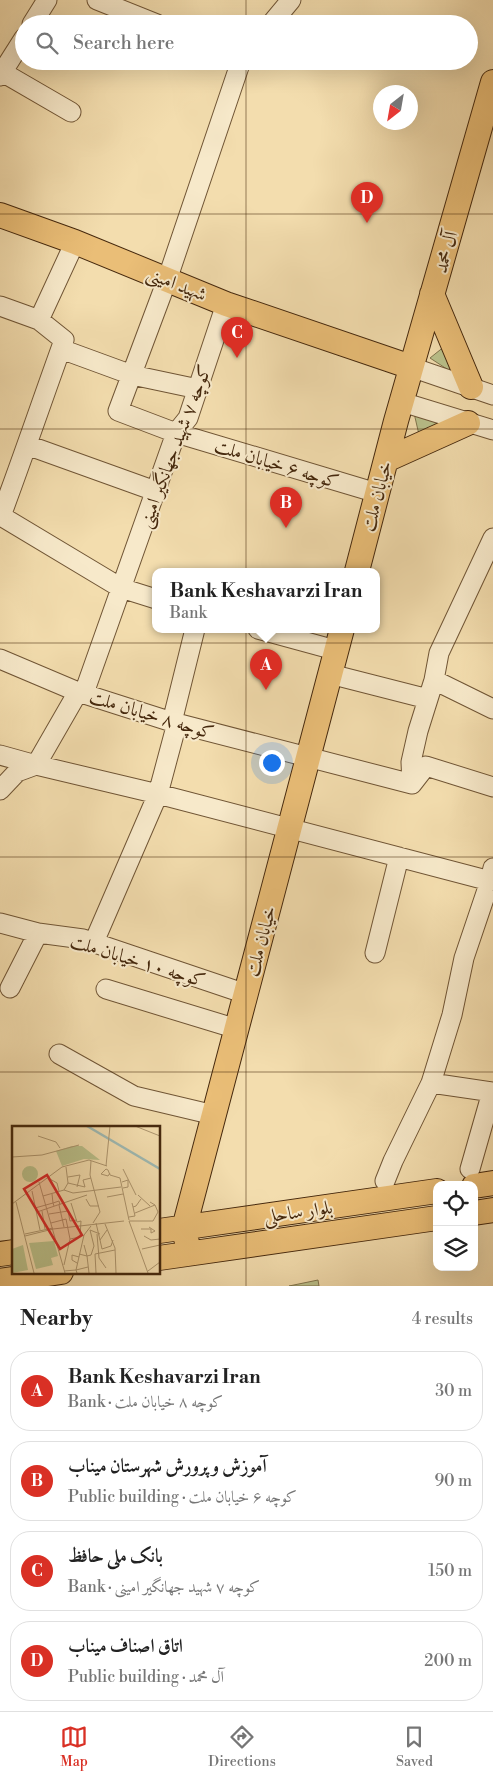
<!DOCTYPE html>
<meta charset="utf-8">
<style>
:root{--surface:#fff;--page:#f6f6f6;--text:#222;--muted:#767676;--line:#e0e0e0;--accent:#d93025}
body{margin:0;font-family:"Libre Bodoni",Amiri,serif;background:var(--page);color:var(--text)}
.controls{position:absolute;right:15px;bottom:15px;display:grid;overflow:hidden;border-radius:10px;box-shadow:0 5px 20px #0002}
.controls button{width:45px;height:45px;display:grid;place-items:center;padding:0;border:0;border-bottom:1px solid var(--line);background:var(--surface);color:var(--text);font:25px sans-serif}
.compass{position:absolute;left:373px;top:85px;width:45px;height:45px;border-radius:50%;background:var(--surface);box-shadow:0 5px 20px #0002;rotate:211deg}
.you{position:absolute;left:271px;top:762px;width:18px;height:18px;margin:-12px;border:4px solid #fff;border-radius:50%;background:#1a73e8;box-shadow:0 0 0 8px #1a73e833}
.badge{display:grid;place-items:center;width:32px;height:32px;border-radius:50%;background:var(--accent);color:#fff;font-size:16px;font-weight:700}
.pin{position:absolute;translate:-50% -41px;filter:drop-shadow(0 1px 2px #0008)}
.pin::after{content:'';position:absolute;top:26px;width:18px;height:15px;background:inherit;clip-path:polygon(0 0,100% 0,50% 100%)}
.popup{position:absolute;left:152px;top:568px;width:228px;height:65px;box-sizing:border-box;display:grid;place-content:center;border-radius:10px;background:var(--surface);filter:drop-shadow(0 1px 4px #0005);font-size:16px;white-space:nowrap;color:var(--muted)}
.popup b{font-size:19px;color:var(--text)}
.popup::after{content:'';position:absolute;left:50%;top:100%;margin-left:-10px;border:10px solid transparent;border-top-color:var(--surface)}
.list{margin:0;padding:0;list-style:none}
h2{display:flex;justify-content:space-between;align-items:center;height:65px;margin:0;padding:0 20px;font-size:21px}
h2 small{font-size:16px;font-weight:400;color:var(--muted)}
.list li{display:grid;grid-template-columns:32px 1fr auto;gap:15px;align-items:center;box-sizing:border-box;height:80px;margin:0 10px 10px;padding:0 10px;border:1px solid var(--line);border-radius:20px}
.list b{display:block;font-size:19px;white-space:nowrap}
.list p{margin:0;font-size:16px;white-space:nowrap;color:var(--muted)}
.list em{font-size:16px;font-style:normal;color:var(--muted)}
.icon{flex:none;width:28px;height:28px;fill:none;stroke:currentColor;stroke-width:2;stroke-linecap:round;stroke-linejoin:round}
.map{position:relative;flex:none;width:493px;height:1286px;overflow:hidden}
.search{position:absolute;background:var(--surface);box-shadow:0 5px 20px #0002;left:15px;right:15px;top:15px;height:55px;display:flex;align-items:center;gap:12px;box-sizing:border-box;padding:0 18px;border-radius:28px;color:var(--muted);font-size:19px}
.sheet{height:425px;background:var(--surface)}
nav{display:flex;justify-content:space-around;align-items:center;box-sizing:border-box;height:70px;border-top:1px solid var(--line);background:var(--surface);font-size:14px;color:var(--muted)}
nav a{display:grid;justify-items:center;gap:2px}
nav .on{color:var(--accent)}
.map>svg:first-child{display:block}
.green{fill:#bac18b;stroke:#80744c}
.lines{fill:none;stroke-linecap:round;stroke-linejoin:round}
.minor-casing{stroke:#705535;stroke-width:21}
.major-casing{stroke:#45280d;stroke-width:26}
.minor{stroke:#f7e9ca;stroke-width:19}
.major{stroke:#eabe77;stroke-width:24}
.grid{fill:none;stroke:#45280d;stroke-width:1;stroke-opacity:0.55}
.labels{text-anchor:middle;stroke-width:4;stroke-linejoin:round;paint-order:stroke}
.street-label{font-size:19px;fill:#45280d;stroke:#f7e9ca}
.inset-river{fill:none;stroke:#9ebab4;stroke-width:2.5}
.inset-road{fill:none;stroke:#ad956e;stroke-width:1}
.view{fill:#d62828;fill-opacity:0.15;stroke:#d62828;stroke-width:2.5}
.inset-edge{fill:none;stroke:#45280d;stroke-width:2.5}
</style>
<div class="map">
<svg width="493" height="1286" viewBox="0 0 493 1286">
<rect width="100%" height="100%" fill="#f3ddae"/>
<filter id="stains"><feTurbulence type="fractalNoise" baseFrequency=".004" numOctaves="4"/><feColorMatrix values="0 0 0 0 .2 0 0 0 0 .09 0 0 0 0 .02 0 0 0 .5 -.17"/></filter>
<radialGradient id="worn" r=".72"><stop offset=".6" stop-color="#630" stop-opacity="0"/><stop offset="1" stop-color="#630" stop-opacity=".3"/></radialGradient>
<!-- green -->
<path class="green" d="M450 342 456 375 430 358Z
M414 413 446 421 420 439Z
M318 1280 319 1286H289Z"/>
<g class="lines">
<!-- minor casing -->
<g class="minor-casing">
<path id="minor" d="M97 0 157 24
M32 24 47 0
M271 24 291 0
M241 61 167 280 118 411 176 433 377 493
M2 72 71 112
M0 76 24 38
M0 306 39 320 64 340C43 398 23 457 1 516L121 588 156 599
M39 320 75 242
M61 349 132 375 198 389
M411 367 493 395
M402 402 493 430
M27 445 155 491
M258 629 335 650
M0 659 78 692 172 722 412 784 426 766 493 787
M330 674 428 699
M434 680 493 709
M78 692 36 765 158 794 94 942
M84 693 176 433 188 418 226 304
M172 722 195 629
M177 723 158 794 490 881
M0 755 36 765
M412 784 411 762 418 731 434 680 439 653 493 538
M0 790 17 772 36 765
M0 923 38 933 83 939 246 994
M375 953 399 857
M10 988 38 933
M106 989 237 1029
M59 1054 134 1096 214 1115
M431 1083 493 1092
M470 1169 492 1092
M385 1181 393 1161 431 1083 452 1015 464 958 490 881 493 868"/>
</g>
<!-- major casing -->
<g class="major-casing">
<path id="major" d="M0 215 75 242 226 304 411 367
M432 294 471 387
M386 460 468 423
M357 571 396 421 493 82
M474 1186 493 1183
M474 1213 493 1210
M159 1231 437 1191
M189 1253 184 1228 342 629
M0 1254 14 1252
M159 1258 437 1218
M0 1281 61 1272"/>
</g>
<!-- minor -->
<use href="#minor" class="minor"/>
<!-- major -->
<use href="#major" class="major"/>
</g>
<!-- grid -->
<path class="grid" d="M246 0V24M246 61V1286M0 214H493M0 429H493M0 643H493M0 857H493M0 1072H493"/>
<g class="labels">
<!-- street labels -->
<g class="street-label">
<text transform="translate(445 252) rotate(-74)" y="7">آل محمد</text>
<text transform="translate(177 283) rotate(22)" y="7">شهید امینی</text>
<text transform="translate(174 446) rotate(-69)" y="7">کوچه ۷ شهید جهانگیر امینی</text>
<text transform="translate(277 463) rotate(17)" y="7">کوچه ۶ خیابان ملت</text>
<text transform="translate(376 496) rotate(-75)" y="7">خیابان ملت</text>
<text transform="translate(152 714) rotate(17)" y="7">کوچه ۸ خیابان ملت</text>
<text transform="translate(260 941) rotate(-75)" y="7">خیابان ملت</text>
<text transform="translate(138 960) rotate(17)" y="7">کوچه ۱۰ خیابان ملت</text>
<text transform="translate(298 1211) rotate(-8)" y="7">بلوار ساحلی</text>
</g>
</g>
<!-- overview -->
<g transform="translate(12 1126)">
<rect width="148" height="148" fill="#f3ddae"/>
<path d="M60 20H70L88 34 72 33 50 40 44 25ZM10 48a8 8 0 1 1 16 0a8 8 0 1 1-16 0ZM42 115 46 130 39 132 41 139 24 143 17 117ZM11 119 16 144 0 147V123Z" fill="#bac18b"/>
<path class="inset-river" d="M75 0 148 43"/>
<path class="inset-road" d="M123 0 148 10M26 10 44 16 48 22M0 31 30 29 67 19M79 35 78 49 88 86 81 97M94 40 98 0M54 41 56 57M111 43 124 69M98 47 96 50 89 48 94 43 96 44 98 49 108 52 117 94M56 51 68 49 65 61M38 53 45 57 47 65M27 56 53 147M110 56 116 54V61L111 62M52 64 61 67 109 61M52 64 56 57 73 61 71 54 79 52M20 65 28 104M40 68 41 77 47 75 48 79M126 69 138 80M31 70 52 64M95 71 111 68M74 73 78 80H87M4 76 22 147M59 77 65 96 69 95M120 77 121 81 124 80 129 73M0 78 50 41 77 34 95 40M47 79 52 101M23 82 41 77 42 80M30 85 33 103M25 86 75 69M123 87 143 79 138 76M37 88 56 85 58 95 65 94M117 91 123 90 121 81M117 95H141L146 86 143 79M117 95 136 147M39 97 54 93 58 113 52 139M84 97 88 114 95 104M93 98 103 122 104 147M41 103 112 95M129 103H139V107L143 105 137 101M13 108 41 102M85 108 87 132 94 142M13 110 41 103M132 110 139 114 148 113M58 113 68 111 69 95M88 114 90 123 99 120 101 114M72 119 75 130 79 129 82 120 78 104 88 108M130 123 148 119M67 128 75 130 77 147M65 137 60 134V129L67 131M52 145 64 144 72 109 79 100M136 145 148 136M65 147 64 144 76 141M84 147 83 128 103 124"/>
<path class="view" d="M35 49 70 109 48 123 12 63Z"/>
<rect width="148" height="148" class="inset-edge"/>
</g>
<rect width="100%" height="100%" filter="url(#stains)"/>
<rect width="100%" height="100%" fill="url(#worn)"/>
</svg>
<div class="controls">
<button><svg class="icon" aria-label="locate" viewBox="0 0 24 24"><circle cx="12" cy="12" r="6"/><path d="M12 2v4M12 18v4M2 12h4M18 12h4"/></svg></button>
<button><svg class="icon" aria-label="layers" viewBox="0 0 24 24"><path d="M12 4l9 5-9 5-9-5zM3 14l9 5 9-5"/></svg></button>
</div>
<svg class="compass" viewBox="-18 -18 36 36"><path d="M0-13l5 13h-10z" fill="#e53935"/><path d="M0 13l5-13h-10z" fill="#767676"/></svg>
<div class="you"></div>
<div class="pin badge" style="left:266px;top:690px">A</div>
<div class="popup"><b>Bank Keshavarzi Iran</b>Bank</div>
<div class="pin badge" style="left:286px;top:528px">B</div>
<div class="pin badge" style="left:237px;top:358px">C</div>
<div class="pin badge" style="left:367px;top:223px">D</div>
<div class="search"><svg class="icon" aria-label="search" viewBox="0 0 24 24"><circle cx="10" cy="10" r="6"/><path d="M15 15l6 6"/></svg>Search here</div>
</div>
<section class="sheet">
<h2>Nearby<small>4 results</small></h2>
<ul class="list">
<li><span class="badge">A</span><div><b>Bank Keshavarzi Iran</b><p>Bank · کوچه ۸ خیابان ملت</p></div><em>30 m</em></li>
<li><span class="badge">B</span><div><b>آموزش و پرورش شهرستان میناب</b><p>Public building · کوچه ۶ خیابان ملت</p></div><em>90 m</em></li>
<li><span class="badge">C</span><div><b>بانک ملی حافظ</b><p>Bank · کوچه ۷ شهید جهانگیر امینی</p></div><em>150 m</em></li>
<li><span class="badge">D</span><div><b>اتاق اصناف میناب</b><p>Public building · آل محمد</p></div><em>200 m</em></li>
</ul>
</section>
<nav>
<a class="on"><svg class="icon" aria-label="map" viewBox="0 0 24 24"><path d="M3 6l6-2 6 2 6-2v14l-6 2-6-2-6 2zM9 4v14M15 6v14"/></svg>Map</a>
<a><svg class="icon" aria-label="directions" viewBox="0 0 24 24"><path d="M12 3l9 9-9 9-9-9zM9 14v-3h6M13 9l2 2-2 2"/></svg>Directions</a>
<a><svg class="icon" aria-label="saved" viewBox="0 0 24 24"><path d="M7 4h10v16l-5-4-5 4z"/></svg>Saved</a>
</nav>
